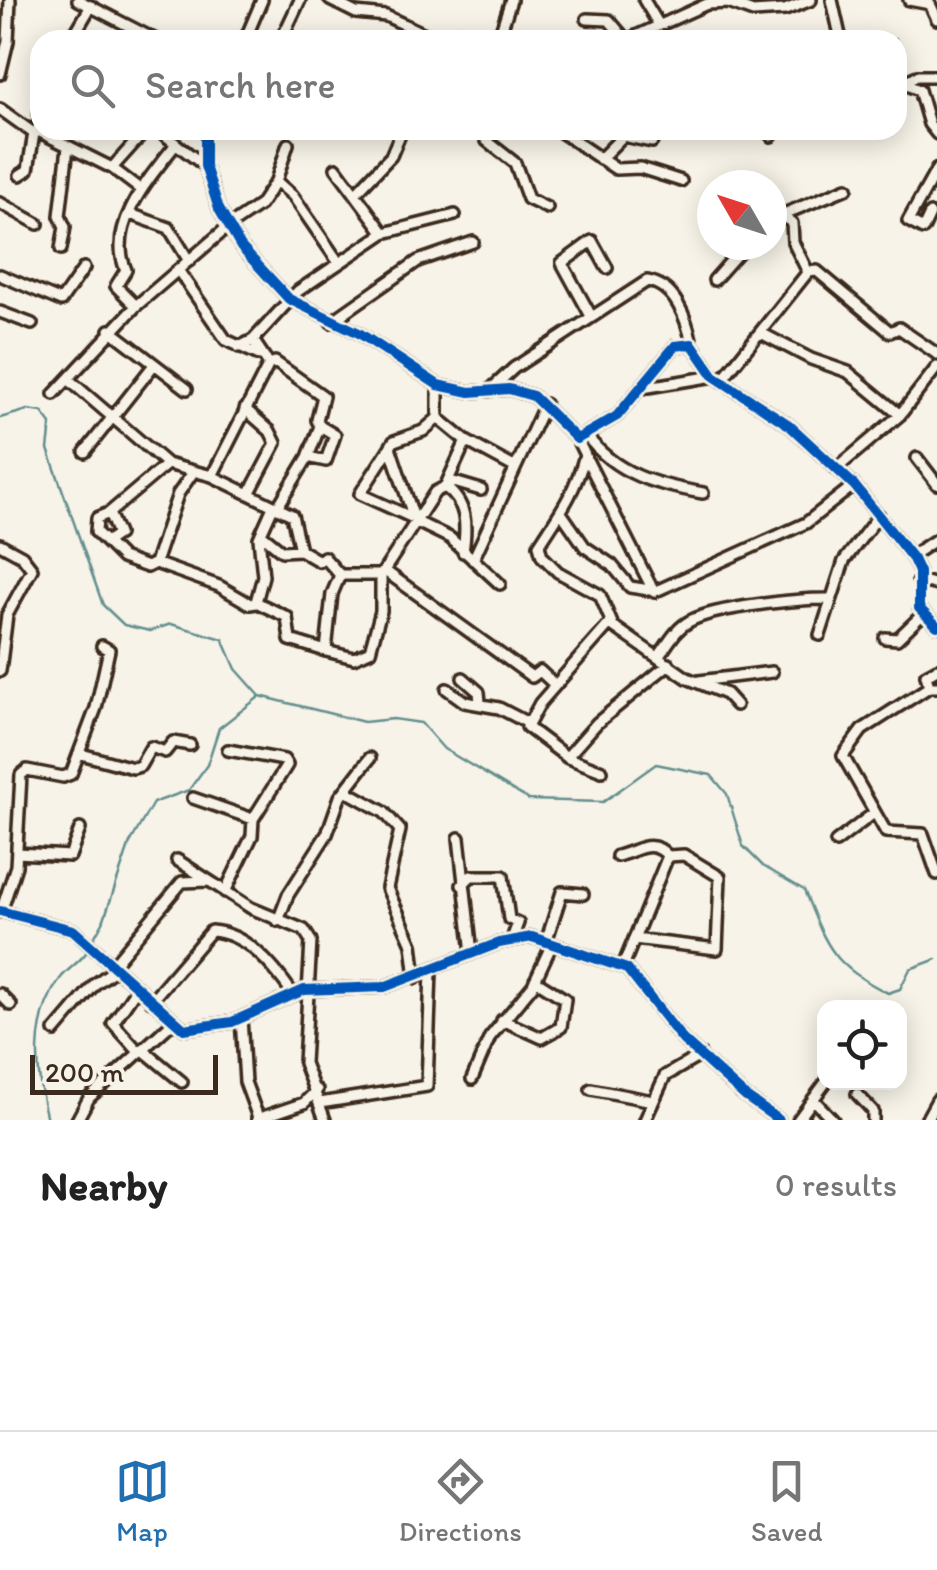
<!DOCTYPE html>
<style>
:root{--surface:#fff;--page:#f2f2f2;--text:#222;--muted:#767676;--line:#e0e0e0;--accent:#1f6fb2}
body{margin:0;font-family:Itim,sans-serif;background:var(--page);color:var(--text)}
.controls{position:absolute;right:30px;bottom:30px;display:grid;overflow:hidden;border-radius:20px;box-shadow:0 5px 25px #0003}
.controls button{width:90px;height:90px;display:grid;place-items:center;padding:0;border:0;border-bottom:2px solid var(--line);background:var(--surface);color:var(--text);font:50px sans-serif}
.compass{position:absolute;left:697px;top:170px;width:90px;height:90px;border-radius:50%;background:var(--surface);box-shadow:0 5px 25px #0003;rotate:309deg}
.scale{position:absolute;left:30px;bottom:25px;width:188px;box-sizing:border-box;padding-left:10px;border:5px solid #3b2a1e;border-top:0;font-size:28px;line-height:35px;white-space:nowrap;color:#3b2a1e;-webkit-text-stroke:8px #f7f3e8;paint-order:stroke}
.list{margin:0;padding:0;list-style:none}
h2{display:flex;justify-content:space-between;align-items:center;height:130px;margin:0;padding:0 40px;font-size:42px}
h2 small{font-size:32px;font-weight:400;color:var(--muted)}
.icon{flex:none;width:55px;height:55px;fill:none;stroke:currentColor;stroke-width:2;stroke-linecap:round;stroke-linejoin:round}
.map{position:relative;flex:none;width:937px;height:1120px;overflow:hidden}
.search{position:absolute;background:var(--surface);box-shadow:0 5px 25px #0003;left:30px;right:30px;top:30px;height:110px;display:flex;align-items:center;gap:25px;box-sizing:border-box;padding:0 35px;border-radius:30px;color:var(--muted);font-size:38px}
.sheet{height:310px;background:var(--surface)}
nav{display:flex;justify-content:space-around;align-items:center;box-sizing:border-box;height:140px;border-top:2px solid var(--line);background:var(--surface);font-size:28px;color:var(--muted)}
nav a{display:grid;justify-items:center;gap:5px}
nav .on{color:var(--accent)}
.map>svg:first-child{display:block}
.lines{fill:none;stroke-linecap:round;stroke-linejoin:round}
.stream{stroke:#648e8e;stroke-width:2.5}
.minor-casing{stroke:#3b2a1e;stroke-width:16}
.minor{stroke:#f7f3e8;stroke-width:9}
.cycleway-casing{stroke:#f7f3e8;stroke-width:16}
.cycleway{stroke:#0057b8;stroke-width:10}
</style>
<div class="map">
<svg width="937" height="1120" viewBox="0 0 937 1120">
<rect width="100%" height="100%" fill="#f7f3e8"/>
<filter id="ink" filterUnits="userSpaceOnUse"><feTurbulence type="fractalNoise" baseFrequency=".01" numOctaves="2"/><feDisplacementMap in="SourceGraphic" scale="20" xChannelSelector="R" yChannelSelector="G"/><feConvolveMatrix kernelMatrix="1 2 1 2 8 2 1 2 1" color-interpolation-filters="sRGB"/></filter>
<g filter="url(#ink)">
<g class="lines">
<!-- stream -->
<path class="stream" d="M896 38V40
M897 42V74
M871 131 872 130
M0 418 28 410 42 412 51 424 48 449 103 605 124 625 150 631 171 624 223 639 236 669 260 696 364 722 393 719 421 723 444 749 529 800 603 802 656 764 711 775 727 794 743 846 763 866 804 890C826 945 832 966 888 993L900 989 910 969 937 959
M91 943 103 922 130 843 153 803 189 790 207 765 219 728 259 697
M47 1120C36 1075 30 1020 60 979 68 968 81 962 88 950"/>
<!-- minor casing -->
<g class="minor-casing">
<path id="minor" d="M78 0 156 40
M330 0 356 13 386 16 429 36 465 32
M644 0 659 25
M832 0 841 40
M909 0 930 4 937 19
M587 19 609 20 626 40
M71 40 91 6
M245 40 262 0
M281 40 300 0
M498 40 511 0
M627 40 707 4 728 3 753 12 785 10 811 0
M0 74 8 41 10 0
M897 81 919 90 929 124 937 134
M902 83 917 76H937
M0 109 32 132 38 131 112 168 141 190
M158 130 205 166
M205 130V166L219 209 241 247 289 299 359 333 438 385 470 392 509 389 533 396 577 439 617 416 675 346 692 344 714 376 789 425 854 485 913 559 919 572V608L937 626
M482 130 487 141 515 163 528 199 547 208
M488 130H538
M558 130 616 169 640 168 681 181
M38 131 40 108
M623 136 652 142
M771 136 775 130
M600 159 629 130
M112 168 146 130
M336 168 384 233
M20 175 28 170 34 133
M276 181 293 196 339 263
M355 194 391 156 402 130
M0 203 38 224
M130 214 169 228 189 261
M930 214 923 229 908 221 937 169
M772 219 847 188
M61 249 65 227 60 216 68 147
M178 270 226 340 259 355
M808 272 817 271 890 332 899 328 937 354
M0 275 61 301 84 268
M714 280 745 245
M136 306 116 286 126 270C106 226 150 177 176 144
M0 312 32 324
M591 316 562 263 592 241 607 268
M331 322 418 261 473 242
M110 330 187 389
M761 333 811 359 848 372 900 415
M253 340 269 364 275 362 323 396 317 420 320 426 308 457 277 508
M239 347 253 340 298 291 384 233 455 215
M68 379 167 464 212 476 292 515 300 550
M721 381 808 272 793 242 792 223 783 216
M642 388 714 376
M489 391 514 368 647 281C675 285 687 319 692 344
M54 394 136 306 229 226 260 205 276 181 288 144
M245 409 270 431 276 443 249 494
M438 418 466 441 514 467
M586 435C616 475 657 485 703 493
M577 439 585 455C574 495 560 512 539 545L542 556 558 572 600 595 613 626 687 678 726 694 736 705
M390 447 415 521 450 538 500 584
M85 452 153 366
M585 456 654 592
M308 457 326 461 335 435 320 426
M917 458 937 484
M836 469 900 415 937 367
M212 476 269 364
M445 487C467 503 467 524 463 552
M445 487 466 441
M272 509 259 538 263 576 256 602 287 617 290 640 326 651
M109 513 118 534 106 542 96 532 97 518 109 513 167 464
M562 514 585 547 612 565 630 587 656 591 806 523 854 485
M413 518 360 494 394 441 423 431 438 418V385
M261 534 282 551 300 550 319 561 324 557 340 575
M106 542 122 558 147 567 155 563 219 586 250 604 256 603
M0 544 22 556 32 569 7 615 0 671
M911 556 937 539
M473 560 545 404
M155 563 178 494 194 471
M385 571 532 677 540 671 555 685
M340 575 332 594 326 651 354 658 370 651 381 611V575
M340 575H381L435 492 454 482 481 490
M918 580 937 585
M820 635 844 561 879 515
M885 638 897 639 923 614
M659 656C668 644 676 628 690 621 716 607 798 599 828 599
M463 678 479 692 480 702
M699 681 772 672
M929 687 926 675 937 669
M937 687H929L862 730 843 756 886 832 923 834 937 874
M447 689 465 702 499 708 528 723
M81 754 133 768 140 766 151 747 165 752 173 742 190 745
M567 757 597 723 669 664
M602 771 568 758 527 727 540 703 610 623
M348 792 384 812 400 830 387 888 412 944 416 978
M193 798 253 819
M459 838 472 953
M836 842 874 813
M17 853 70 856 80 829
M617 856C636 852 651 837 668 856L623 966
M177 860 251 908 304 930 311 941 304 1063 325 1120
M462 885 471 876H503L509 919 518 923 512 939
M225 892 252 836 253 819 287 765 284 760 228 750
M0 911 73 930 184 1029 232 1022 304 990 384 987 499 943 532 937 627 969 683 1040 746 1097 779 1120
M1 912 16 866 21 775 27 770 63 777 71 774 96 708 109 650 102 646
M278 921 288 895 327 834 340 797 370 758
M634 939 717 949 720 877 684 855 668 856
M546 942 562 892 583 894
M113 965 182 882 208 881
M137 988 113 1023 139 1052
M0 994 11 1005
M151 1001 211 931C247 933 274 967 293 994
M241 1018 245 1082 259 1120
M502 1020 542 1038 561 1027 565 999 535 980
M55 1031 95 984 117 968
M142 1049 182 1082
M472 1079 490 1037 533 985 552 944
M591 1089 653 1101
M857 1094 873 1111V1120
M813 1099 833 1120
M320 1103 427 1086 431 971
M257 1119 304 1103 317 1090
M77 1120 89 1098 172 1023
M645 1120 665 1076 701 1055
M798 1120 826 1082
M926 1120 937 1100"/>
</g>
<!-- minor -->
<use href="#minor" class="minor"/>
<!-- cycleway casing -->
<g class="cycleway-casing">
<path id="cycleway" d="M205 130V166L219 209 241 247 289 299 359 333 438 385 470 392 509 389 533 396 577 439 617 416 675 346 692 344 714 376 789 425 854 485 913 559 919 572V608L937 626
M0 911 73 930 184 1029 232 1022 304 990 384 987 499 943 532 937 627 969 683 1040 746 1097 779 1120"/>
</g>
<!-- cycleway -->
<use href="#cycleway" class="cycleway"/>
</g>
</g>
</svg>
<div class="controls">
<button><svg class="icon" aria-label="locate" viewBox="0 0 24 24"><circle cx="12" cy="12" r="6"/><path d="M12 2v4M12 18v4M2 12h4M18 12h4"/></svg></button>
</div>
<svg class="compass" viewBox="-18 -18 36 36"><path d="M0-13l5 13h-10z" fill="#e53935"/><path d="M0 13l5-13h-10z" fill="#767676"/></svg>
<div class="scale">200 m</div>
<div class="search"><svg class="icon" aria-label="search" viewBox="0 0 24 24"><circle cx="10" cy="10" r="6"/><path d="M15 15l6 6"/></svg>Search here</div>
</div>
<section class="sheet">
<h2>Nearby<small>0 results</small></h2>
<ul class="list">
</ul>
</section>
<nav>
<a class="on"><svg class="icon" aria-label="map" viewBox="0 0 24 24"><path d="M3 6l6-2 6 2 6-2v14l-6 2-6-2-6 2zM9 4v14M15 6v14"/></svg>Map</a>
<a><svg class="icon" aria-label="directions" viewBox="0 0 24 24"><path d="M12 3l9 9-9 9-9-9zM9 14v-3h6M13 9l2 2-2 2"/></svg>Directions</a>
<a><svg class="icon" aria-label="saved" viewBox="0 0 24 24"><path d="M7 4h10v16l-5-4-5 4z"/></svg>Saved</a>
</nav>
